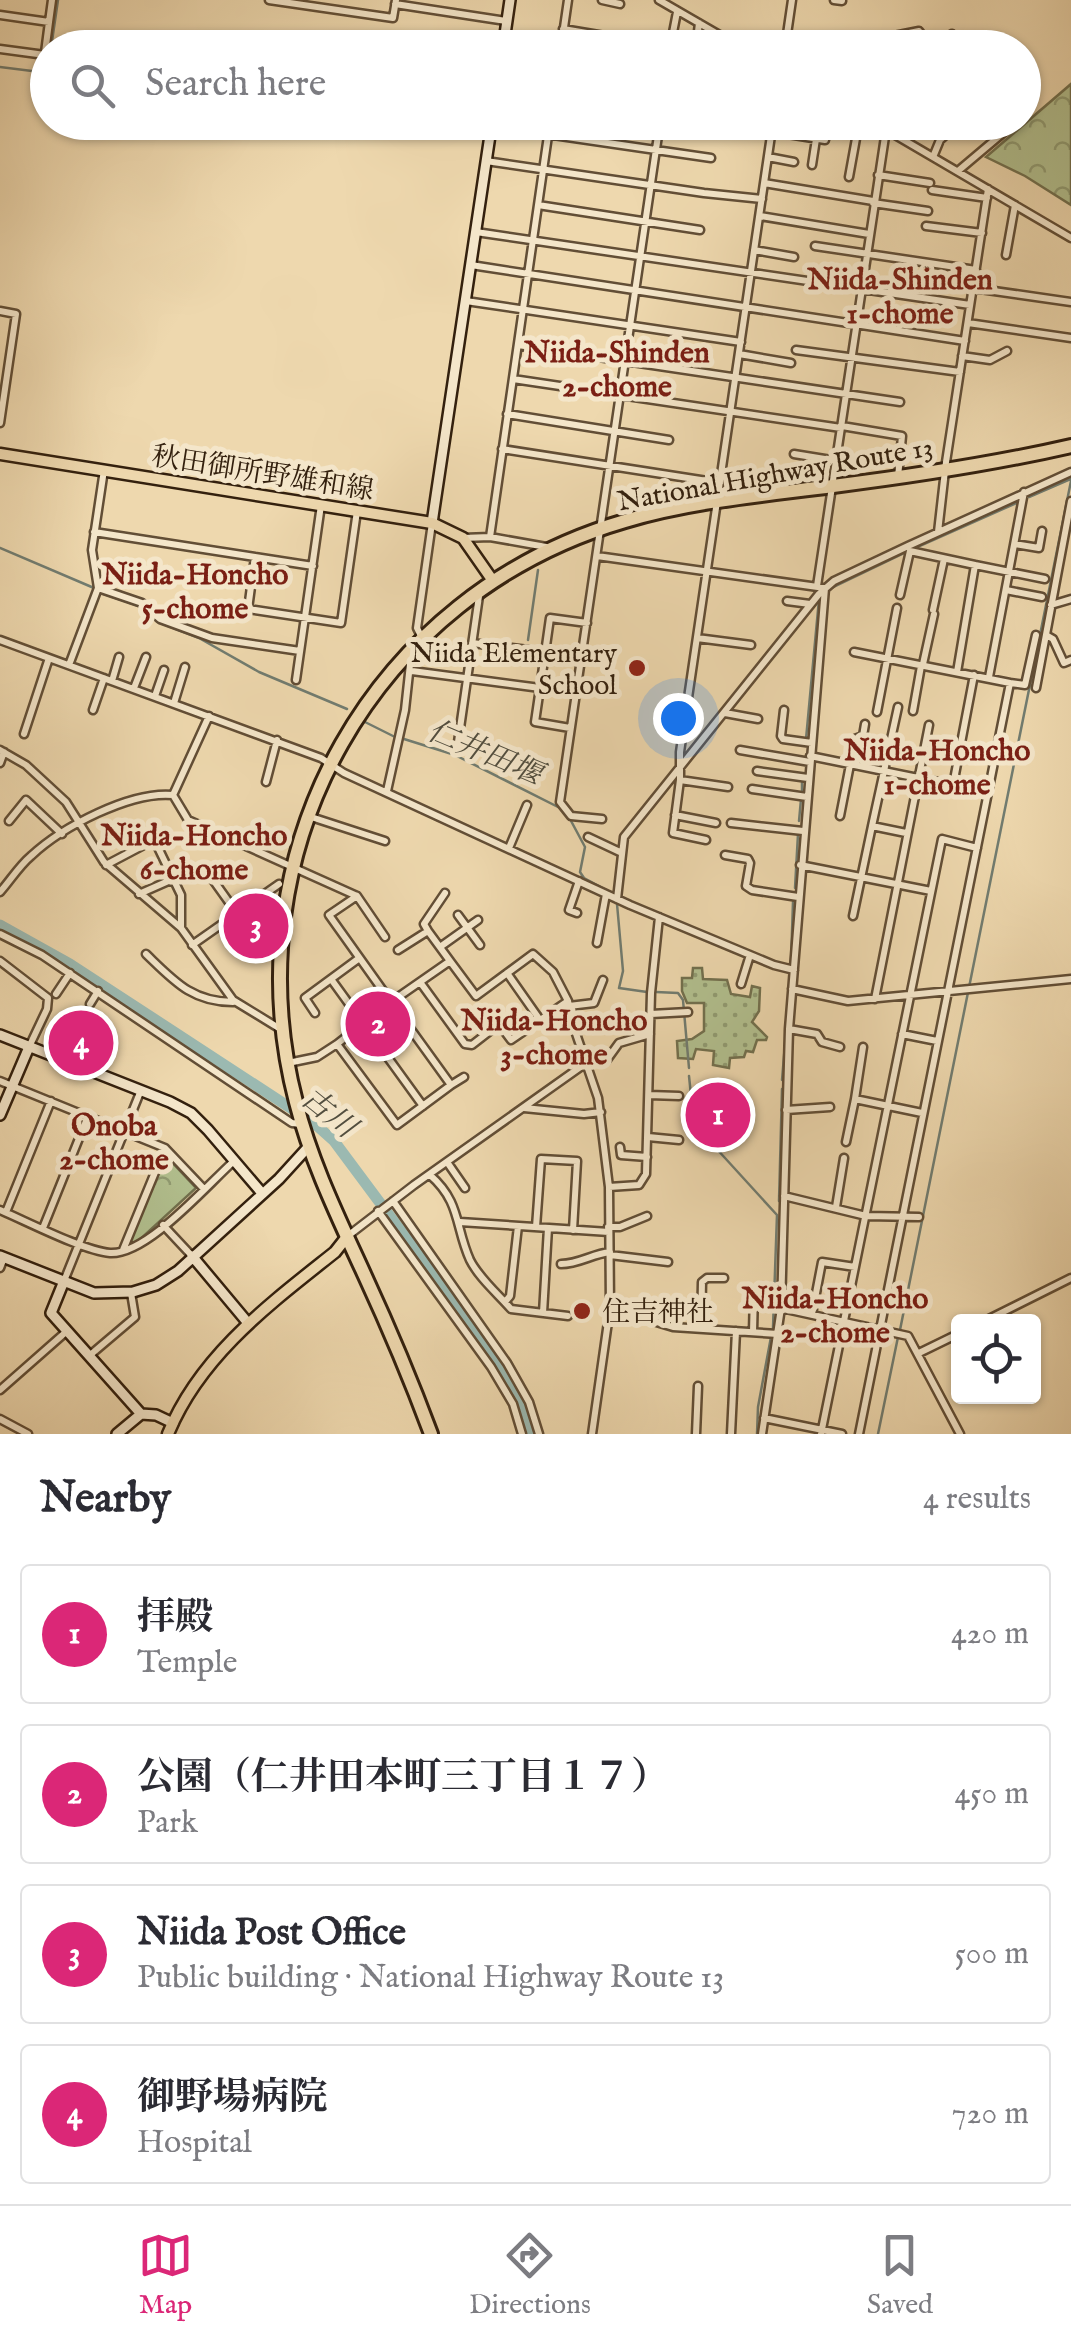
<!DOCTYPE html>
<meta charset="utf-8">
<style>
:root{--surface:#fff;--page:#f2f2f3;--text:#2b2b33;--muted:#7c7c81;--line:#e1e1e2;--accent:#db2777}
body{margin:0;font-family:"IM FELL English","Noto Serif JP",serif;background:var(--page);color:var(--text)}
.controls{position:absolute;right:30px;bottom:30px;display:grid;overflow:hidden;border-radius:10px;box-shadow:0 2px 8px #0004}
.controls button{width:90px;height:90px;display:grid;place-items:center;padding:0;border:0;border-bottom:2px solid var(--line);background:var(--surface);color:var(--text);font:50px sans-serif}
.you{position:absolute;left:678px;top:718px;width:35px;height:35px;margin:-25px;border:8px solid #fff;border-radius:50%;background:#1a73e8;box-shadow:0 0 0 15px #1a73e833}
.badge{display:grid;place-items:center;width:65px;height:65px;border-radius:50%;background:var(--accent);color:#fff;font-size:32px;font-weight:700}
.pin{position:absolute;translate:-50% -50%;border:5px solid #fff;box-shadow:0 2px 10px #0006}
.list{margin:0;padding:0;list-style:none}
h2{display:flex;justify-content:space-between;align-items:center;height:130px;margin:0;padding:0 40px;font-size:42px}
h2 small{font-size:32px;font-weight:400;color:var(--muted)}
.list li{display:grid;grid-template-columns:65px 1fr auto;gap:30px;align-items:center;box-sizing:border-box;height:140px;margin:0 20px 20px;padding:0 20px;border:2px solid var(--line);border-radius:10px}
.list b{display:block;font-size:38px;white-space:nowrap}
.list p{margin:0;font-size:32px;white-space:nowrap;color:var(--muted)}
.list em{font-size:32px;font-style:normal;color:var(--muted)}
.icon{flex:none;width:55px;height:55px;fill:none;stroke:currentColor;stroke-width:2;stroke-linecap:round;stroke-linejoin:round}
.map{position:relative;flex:none;width:1071px;height:1434px;overflow:hidden}
.search{position:absolute;background:var(--surface);box-shadow:0 2px 8px #0004;left:30px;right:30px;top:30px;height:110px;display:flex;align-items:center;gap:25px;box-sizing:border-box;padding:0 35px;border-radius:55px;color:var(--muted);font-size:38px}
.sheet{height:770px;background:var(--surface)}
nav{display:flex;justify-content:space-around;align-items:center;box-sizing:border-box;height:140px;border-top:2px solid var(--line);background:var(--surface);font-size:28px;color:var(--muted)}
nav a{display:grid;justify-items:center;gap:5px}
nav .on{color:var(--accent)}
.map>svg:first-child{display:block}
.forest{fill:url(#forest-crowns);stroke:#72704e;stroke-width:2.5}
.garden{fill:url(#garden-dots);stroke:#72704e;stroke-width:2.5}
.lines{fill:none;stroke-linecap:round;stroke-linejoin:round}
.stream{stroke:#717c70;stroke-width:2.5}
.river{stroke:#9bb9b1;stroke-width:11}
.street-casing{stroke:#624e36;stroke-width:11}
.secondary-casing{stroke:#33200e;stroke-width:14}
.primary-casing{stroke:#33200e;stroke-width:15}
.highway-casing{stroke:#33200e;stroke-width:18}
.street{stroke:#f4e6ca;stroke-width:6}
.secondary{stroke:#f4e6ca;stroke-width:9}
.primary{stroke:#eed8ae;stroke-width:10}
.highway{stroke:#eed8ae;stroke-width:12}
.poi-dot{fill:#8f2418;stroke:#f4e6ca;stroke-width:4}
.labels{text-anchor:middle;stroke-width:10;stroke-linejoin:round;paint-order:stroke}
.street-label{font-size:28px;fill:#33200e;stroke:#f4e6ca}
.poi-label{font-size:28px;fill:#33200e;stroke:#f4e6ca;text-anchor:end}
.neighbourhood-label{font-size:30px;font-weight:bold;fill:#7a1f14;stroke:#f4e6ca}
.water-label{font-size:30px;font-style:italic;fill:#524e3f;stroke:#f4e6ca}
</style>
<div class="map">
<svg width="1071" height="1434" viewBox="0 0 1071 1434">
<defs>
<pattern id="forest-crowns" width="20" height="18" patternUnits="userSpaceOnUse" patternTransform="scale(2.5)"><rect width="20" height="18" fill="#b2c08f"/><path d="M2 6a3 3 0 1 1 6 0M12 15a3 3 0 1 1 6 0" fill="none" stroke="#919c73"/></pattern>
<pattern id="garden-dots" width="8" height="8" patternUnits="userSpaceOnUse" patternTransform="scale(2.5)"><rect width="8" height="8" fill="#b2c08f"/><path d="M2 2h.1M6 6h.1" fill="none" stroke="#919c73" stroke-width="1.8" stroke-linecap="round"/></pattern>
</defs>
<rect width="100%" height="100%" fill="#eed8ae"/>
<filter id="stains"><feTurbulence type="fractalNoise" baseFrequency=".002" numOctaves="4"/><feColorMatrix values="0 0 0 0 .2 0 0 0 0 .09 0 0 0 0 .02 0 0 0 .5 -.17"/></filter>
<radialGradient id="worn" r=".72"><stop offset=".6" stop-color="#630" stop-opacity="0"/><stop offset="1" stop-color="#630" stop-opacity=".3"/></radialGradient>
<!-- forest -->
<path class="forest" d="M1071 84V205L1025 176 986 157Z
M166 1156 196 1188 135 1244 128 1241Z"/>
<!-- garden -->
<path class="garden" d="M693 968H702L703 979 727 980 731 994 750 997 752 986 760 988 759 1011 752 1022 767 1037 766 1040H757L753 1052 746 1051 744 1057 730 1058 729 1068 713 1065 714 1051 696 1049 693 1059 678 1058 677 1041 692 1039 704 1031V1003H687L682 991V978H692Z"/>
<g class="lines">
<!-- stream -->
<path class="stream" d="M51 48 58 0
M0 67 48 73
M1029 497 1071 479
M0 548 94 588
M915 548 1021 501
M831 588 906 552
M101 593 139 606 158 622 199 638 259 672 347 709
M528 640 538 570
M365 722 395 737
M404 739 455 755 562 809
M806 739 819 599
M802 792V780
M570 819 585 847 580 872 584 878 610 892
M799 821 801 799
M795 888 798 834
M617 904 623 971 619 988 647 992
M791 962 793 902
M656 992 678 993 683 1000 689 1068
M689 1076 694 1124 777 1215 773 1328
M782 1080 786 1032
M779 1201 782 1089
M900 1330 1071 481
M757 1434 758 1407 771 1337
M878 1434 898 1337"/>
<!-- river -->
<path class="river" d="M0 925 70 964 315 1124 334 1141 485 1344 515 1393 529 1434"/>
<!-- street casing -->
<g class="street-casing">
<path id="street" d="M269 0 393 18 396 0
M602 0 620 4
M659 0 742 48
M834 0 842 1
M395 4 506 21
M0 15 49 22 52 0
M563 29 670 47
M561 48 568 0
M670 48 677 12
M696 48 699 23
M785 48 792 0
M863 48 864 42 919 31 932 48
M936 48 952 34
M0 49 45 55
M43 68 49 22
M711 122 825 140
M873 122 1071 238
M491 126 711 158
M899 137 905 122
M768 157 794 162
M933 157 940 140 960 122
M486 161 704 193 762 199
M812 165 816 139
M958 171 1016 122
M878 175 930 183
M849 177 859 122
M764 183 873 201
M932 190 987 198
M873 203 928 211
M538 205 700 230
M760 216 869 234
M926 226 982 233
M476 232 970 305
M815 246 976 270
M754 250 794 257
M1006 255 1015 205
M471 265 965 341
M973 288 1071 302
M466 301 741 342
M0 311 16 314 0 423
M968 323 1071 338
M518 345 900 402
M796 350 960 372
M739 354 791 363
M962 356 990 360 1007 351
M513 379 841 428
M507 414 669 440
M842 426 902 436 898 477
M502 449 720 483
M794 454 837 461
M94 532 255 557
M938 532 946 462 988 189
M490 537 550 122
M463 538 490 537 552 548
M1015 544 1039 548 1042 531
M910 551 975 565 957 672
M597 556 825 588 789 1029 781 1308 762 1434
M975 565 1045 579
M313 566 255 557 248 609 341 623 357 511
M817 586 886 130
M98 588 142 603 160 619 212 638 300 651
M1006 590 1042 597
M900 595 910 551
M787 601 810 604
M1051 605 1071 599
M933 610 944 559
M1046 635 1053 639 1064 663 1071 660
M422 638 417 628 432 523
M697 638 751 645
M0 640 321 758 344 773 630 905 774 965 794 970
M472 643 545 652
M854 652 1010 683 859 1434
M923 664 934 614
M69 665 98 588 92 550 104 470
M412 671 540 688 535 722 570 728
M989 677 1024 492
M296 680 321 505
M112 681 119 657
M1010 683 1025 685 1036 635
M134 688 146 657
M540 688 550 618 587 623
M1036 688 1071 501
M155 696 164 670
M174 703 185 667
M898 707 872 826 906 833
M93 710 104 678
M784 710 781 736 783 739 812 743
M913 711 921 666
M877 712 897 608
M725 713 758 719
M24 734 49 658
M457 749 479 596
M0 750 26 765 66 802 104 862 181 928 233 1000 282 1030
M740 750 810 762
M810 756 987 792
M0 763 4 752
M757 771 808 778
M680 780 728 787
M266 782 277 740
M953 785 974 675
M752 789 807 797
M387 791 405 710 411 655
M173 795 188 820 357 896 329 915 391 1002 450 961 428 931 398 950
M675 815 716 823
M308 816 385 841
M840 816 855 739 863 736 865 724
M602 819 571 816 560 802 660 122
M9 821 26 800 62 834
M731 823 803 831
M151 833 181 895V927
M588 837 622 853
M706 840 673 833 680 780V752L773 122
M509 848 527 805
M725 855 748 859 750 863 746 886 752 890 798 897
M106 865 142 846
M800 865 931 891
M206 870 236 912
M0 892C10 881 19 866 31 856 62 827 130 791 173 795L209 716
M139 894 173 879
M357 896 385 937
M617 899 624 837 819 594 834 581 908 546 1071 472
M577 913 569 910 579 881
M458 915 480 945
M853 916 872 826
M428 931 424 924 445 893
M0 934 42 955 292 1123 301 1124
M597 943 606 894
M192 945 279 884
M440 947 478 920
M146 954C174 981 192 1002 233 1002
M0 961 48 998 47 1009 29 1047
M450 961 476 996 533 954 553 972 568 1001 571 1019 598 1098 609 1187
M507 973 540 1020
M331 979 423 1106
M420 982 465 1044 472 1045 499 1024 511 1040 568 1001
M741 984 750 955
M792 989 848 1001 1071 979
M56 994 70 973
M875 999 929 725
M391 1002 451 1085 397 1125 337 1044Z
M90 1004 98 991
M569 1006 594 1003 603 980
M315 1013 305 998 358 959
M651 1014 688 1012
M789 1029 817 1034 822 1042 840 1047
M902 1034 937 1041
M863 1047 855 1099 922 1113
M288 1063 317 1057 337 1044
M0 1081 165 1148 203 1188
M451 1085 464 1077
M649 1095 679 1096
M524 1108 584 1114 601 1112
M786 1110 830 1107
M648 1137 679 1140
M846 1142 855 1099
M620 1147 621 1155 647 1157
M447 1162 465 1188
M430 1175C461 1202 455 1227 470 1260 479 1278 498 1294 511 1309L568 1316
M784 1196 866 1216 919 1217
M393 1201 507 1363 529 1402 539 1434
M836 1207 844 1158
M0 1210C26 1221 84 1251 110 1253 147 1255 206 1186 234 1161
M378 1211 491 1367 513 1404 522 1434
M6 1212 51 1101
M460 1222 609 1232
M163 1225 192 1256
M536 1227 541 1159 577 1161 573 1230
M608 1227H620L647 1216
M43 1228 88 1116
M349 1235 414 1185 586 1063 606 1061 619 1043 650 1034
M123 1250 165 1148
M610 1255 668 1262
M561 1264C579 1264 592 1254 610 1252
M0 1268 4 1258
M64 1281 141 1090
M505 1302 510 1296 518 1226
M610 1308 673 1327 778 1334
M781 1308 908 1336 960 1434
M543 1313 548 1228
M812 1314 822 1262 855 1267
M983 1322 1071 1278
M701 1328 702 1282 707 1278H724
M753 1332 754 1292
M919 1353 958 1334
M89 1356 135 1317 131 1293
M0 1390 67 1331
M764 1418 842 1434
M0 1419 28 1434
M592 1434 610 1308 609 1187 639 1185 646 1174 651 993 659 917
M696 1434 698 1386
M731 1434 736 1331
M821 1434 942 839 977 848"/>
</g>
<!-- secondary casing -->
<g class="secondary-casing">
<path id="secondary" d="M503 48 510 0
M432 523 492 122
M0 1035 170 1102 191 1113 208 1130 261 1192
M0 1115 29 1047
M0 1256 94 1293 133 1292 156 1285 178 1271 279 1179 310 1145
M192 1256 248 1323
M64 1281 51 1313 141 1414
M117 1434 141 1414 156 1415 173 1423"/>
</g>
<!-- primary casing -->
<g class="primary-casing">
<path id="primary" d="M0 454 432 523 463 538 493 581
M168 1434C200 1355 271 1303 335 1252L346 1238"/>
</g>
<!-- highway casing -->
<g class="highway-casing">
<path id="highway" d="M431 1434C411 1380 389 1328 365 1276 339 1219 311 1162 296 1102 230 849 374 594 625 521 692 501 764 495 833 486 912 476 993 464 1071 446"/>
</g>
<!-- street -->
<use href="#street" class="street"/>
<!-- secondary -->
<use href="#secondary" class="secondary"/>
<!-- primary -->
<use href="#primary" class="primary"/>
<!-- highway -->
<use href="#highway" class="highway"/>
</g>
<!-- markers -->
<g class="poi-dot">
<circle cx="637" cy="668" r="10"/>
<circle cx="582" cy="1311" r="10"/>
</g>
<g class="labels">
<!-- street labels -->
<g class="street-label">
<text transform="translate(263 472) rotate(9)" y="10">秋田御所野雄和線</text>
<text transform="translate(775 473) rotate(-10)" y="10">National Highway Route 13</text>
</g>
<!-- poi labels -->
<g class="poi-label">
<text x="617" y="662">Niida Elementary<tspan x="617" dy="32">School</tspan></text>
<text x="602" y="1321" text-anchor="start">住吉神社</text>
</g>
<!-- neighbourhood labels -->
<g class="neighbourhood-label">
<text x="900" y="289">Niida-Shinden<tspan x="900" dy="34">1-chome</tspan></text>
<text x="617" y="362">Niida-Shinden<tspan x="617" dy="34">2-chome</tspan></text>
<text x="195" y="584">Niida-Honcho<tspan x="195" dy="34">5-chome</tspan></text>
<text x="937" y="760">Niida-Honcho<tspan x="937" dy="34">1-chome</tspan></text>
<text x="194" y="845">Niida-Honcho<tspan x="194" dy="34">6-chome</tspan></text>
<text x="554" y="1030">Niida-Honcho<tspan x="554" dy="34">3-chome</tspan></text>
<text x="114" y="1135">Onoba<tspan x="114" dy="34">2-chome</tspan></text>
<text x="835" y="1308">Niida-Honcho<tspan x="835" dy="34">2-chome</tspan></text>
</g>
<!-- water labels -->
<g class="water-label">
<text transform="translate(485 752) rotate(23)" y="10">仁井田堰</text>
<text transform="translate(329 1112) rotate(39)" y="10">古川</text>
</g>
</g>
<rect width="100%" height="100%" filter="url(#stains)"/>
<rect width="100%" height="100%" fill="url(#worn)"/>
</svg>
<div class="controls">
<button><svg class="icon" aria-label="locate" viewBox="0 0 24 24"><circle cx="12" cy="12" r="6"/><path d="M12 2v4M12 18v4M2 12h4M18 12h4"/></svg></button>
</div>
<div class="you"></div>
<div class="pin badge" style="left:718px;top:1115px">1</div>
<div class="pin badge" style="left:378px;top:1024px">2</div>
<div class="pin badge" style="left:256px;top:926px">3</div>
<div class="pin badge" style="left:81px;top:1043px">4</div>
<div class="search"><svg class="icon" aria-label="search" viewBox="0 0 24 24"><circle cx="10" cy="10" r="6"/><path d="M15 15l6 6"/></svg>Search here</div>
</div>
<section class="sheet">
<h2>Nearby<small>4 results</small></h2>
<ul class="list">
<li><span class="badge">1</span><div><b>拝殿</b><p>Temple</p></div><em>420 m</em></li>
<li><span class="badge">2</span><div><b>公園（仁井田本町三丁目１７）</b><p>Park</p></div><em>450 m</em></li>
<li><span class="badge">3</span><div><b>Niida Post Office</b><p>Public building · National Highway Route 13</p></div><em>500 m</em></li>
<li><span class="badge">4</span><div><b>御野場病院</b><p>Hospital</p></div><em>720 m</em></li>
</ul>
</section>
<nav>
<a class="on"><svg class="icon" aria-label="map" viewBox="0 0 24 24"><path d="M3 6l6-2 6 2 6-2v14l-6 2-6-2-6 2zM9 4v14M15 6v14"/></svg>Map</a>
<a><svg class="icon" aria-label="directions" viewBox="0 0 24 24"><path d="M12 3l9 9-9 9-9-9zM9 14v-3h6M13 9l2 2-2 2"/></svg>Directions</a>
<a><svg class="icon" aria-label="saved" viewBox="0 0 24 24"><path d="M7 4h10v16l-5-4-5 4z"/></svg>Saved</a>
</nav>
